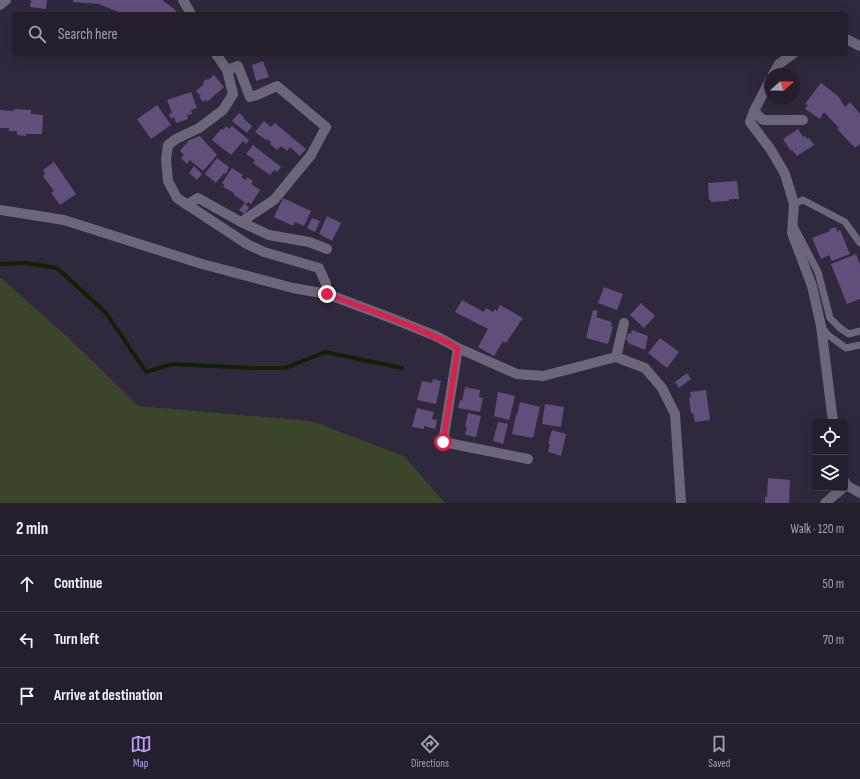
<!DOCTYPE html>
<meta charset="utf-8">
<style>
:root{--surface:#241e2d;--page:#2c2735;--text:#f1f3f6;--muted:#a3a2aa;--line:#413c49;--accent:#bca0f2}
body{margin:0;font-family:"Sofia Sans Condensed",sans-serif;background:var(--page);color:var(--text)}
.controls{position:absolute;right:12px;bottom:12px;display:grid;overflow:hidden;border-radius:4px;box-shadow:0 4px 16px #0002}
.controls button{width:36px;height:36px;display:grid;place-items:center;padding:0;border:0;border-bottom:1px solid var(--line);background:var(--surface);color:var(--text);font:20px sans-serif}
.compass{position:absolute;left:764px;top:68px;width:36px;height:36px;border-radius:50%;background:var(--surface);box-shadow:0 4px 16px #0002;rotate:70deg}
.stop{position:absolute;width:12px;height:12px;margin:-9px;border:3px solid #e11d48;border-radius:50%;background:#fff}
.stop.end{background:#e11d48;border-color:#fff;box-shadow:0 1px 4px #0008}
.list{margin:0;padding:0;list-style:none}
h2{display:flex;justify-content:space-between;align-items:center;height:52px;margin:0;padding:0 16px;font-size:17px}
h2 small{font-size:13px;font-weight:400;color:var(--muted)}
.list li{display:grid;grid-template-columns:26px 1fr auto;gap:12px;align-items:center;box-sizing:border-box;height:56px;padding:0 16px;border-top:1px solid var(--line)}
.list b{display:block;font-size:15px;white-space:nowrap}
.list em{font-size:13px;font-style:normal;color:var(--muted)}
.icon{flex:none;width:22px;height:22px;fill:none;stroke:currentColor;stroke-width:2;stroke-linecap:round;stroke-linejoin:round}
.map{position:relative;flex:none;width:860px;height:503px;overflow:hidden}
.search{position:absolute;background:var(--surface);box-shadow:0 4px 16px #0002;left:12px;right:12px;top:12px;height:44px;display:flex;align-items:center;gap:10px;box-sizing:border-box;padding:0 14px;border-radius:4px;color:var(--muted);font-size:15px}
.sheet{height:220px;background:var(--surface)}
nav{display:flex;justify-content:space-around;align-items:center;box-sizing:border-box;height:56px;border-top:1px solid var(--line);background:var(--surface);font-size:11px;color:var(--muted)}
nav a{display:grid;justify-items:center;gap:2px}
nav .on{color:var(--accent)}
.map>svg:first-child{display:block}
.green{fill:#3a4529}
.lines{fill:none;stroke-linecap:round;stroke-linejoin:round}
.stream{stroke:#141f00;stroke-width:4}
.building{fill:#604f7a}
.lane{stroke:#6d667a;stroke-width:7}
.street{stroke:#6d667a;stroke-width:10}
.route{stroke:#e11d48;stroke-width:5}
</style>
<div class="map">
<svg width="860" height="503" viewBox="0 0 860 503">
<rect width="100%" height="100%" fill="#30283c"/>
<!-- green -->
<path class="green" d="M0 277 71 340 138 406 311 421 404 456 445 503H0Z"/>
<g class="lines">
<!-- stream -->
<path class="stream" d="M0 264 26 263 57 268 106 313 146 372 172 364 252 368H285L325 352 402 368"/>
</g>
<!-- building -->
<path class="building" d="M31 0H47L46 9 30 7Z
M73 0H162L173 8 179 14H123L99 4 73 2Z
M263 61 269 77 256 81 252 65Z
M214 75 224 87 207 102 206 100 203 102 199 97 201 96 196 91 204 84 203 82 207 79 208 80Z
M821 83 838 96 845 107 850 102 860 114V144L855 148 837 129 839 128 824 112 820 119 805 109 808 105 805 104Z
M191 92 197 108 191 110 192 114 187 115 188 119 176 123 174 117 171 119 169 114 172 113 167 100Z
M157 105 171 125 151 139 137 119Z
M14 109 31 110V114L43 115 42 134H26V136L17 135V131H9V128H0V110L14 111Z
M239 113 244 117 243 118 252 126 247 133 232 121Z
M264 121 271 127 275 123 306 149 300 156 290 147 287 151 281 146 277 150 270 144 271 142 267 139 266 140 255 132Z
M226 126 229 129 232 126 249 140 246 144 243 141 231 155 212 140 221 129 223 130Z
M798 129 803 137 805 136 807 139 809 138 814 145 797 156 792 150 791 151 783 139Z
M200 136 217 155 203 171 190 160 187 164 181 158 184 155 180 151 189 140Z
M253 145 281 167 277 172 274 170 270 175 253 163 255 160 246 154Z
M217 158 229 167 226 174 224 173 216 183 205 174Z
M54 162 76 194 60 205 51 193 54 191 43 176 45 174 43 170Z
M194 166 202 174 197 180 189 173Z
M232 168 243 175 241 177 246 180 247 177 253 181 251 184 260 190 251 204 248 202 247 204 233 194 234 193 223 187 225 185 222 183Z
M737 181 739 199H729V201L711 202V200H709L708 183Z
M283 198 311 211 304 226 295 222 293 226 274 217Z
M245 203 249 208 244 214 239 210Z
M327 216 341 223 332 241 319 234Z
M312 218 320 221 315 232 307 228Z
M836 227 837 231 840 230 850 254 832 261 829 255 821 259 812 238 830 231 829 229Z
M856 254 860 265V299L847 304 831 264Z
M604 287 623 294 617 310 598 303Z
M462 300 484 312 486 308 493 312 495 309 497 311 500 305 523 318 506 343 503 341 494 356 478 347 488 329 455 312Z
M641 303 655 316 644 328 630 315Z
M593 310 598 311 596 317 612 322 611 326 613 327 608 344 586 338Z
M632 330 648 336 645 350 628 343V341L626 340 628 333 631 334Z
M660 338 679 352 667 368 648 353Z
M687 373 691 379 679 388 675 382Z
M433 379 441 381 436 404 417 400 422 381 432 383Z
M465 387 480 390 479 397 483 398 480 412 458 408 460 400 462 401Z
M706 390 710 420 695 422 693 413H691L689 398H691L690 392Z
M498 392 515 396 509 420 494 416Z
M520 402 540 407 533 438 512 434 516 415H517Z
M545 404 564 407 561 427 542 424Z
M417 408 434 412 432 419 437 420 435 429 424 426V429L412 427Z
M468 413 481 416 476 437 465 435 467 427H465Z
M498 422 508 424 503 444 493 441Z
M552 430 566 434 561 456 548 452 550 444H548Z
M768 478 790 480 789 503H765V497H767Z"/>
<g class="lines">
<!-- lane -->
<path class="lane" d="M794 204 803 200 845 222 860 243
M793 224 818 272 830 318 840 328 849 334 860 331
M822 327 828 335 846 348 860 345"/>
<!-- street -->
<path class="street" d="M183 0 191 14
M0 5 6 0
M846 39 860 46
M216 54 227 70 233 94 223 110 199 128 176 139 168 145 166 159 168 181 177 198 247 244 264 252 319 268 326 284 327 294
M773 74 779 64 793 54
M770 80 754 111 750 122 771 150 785 174 794 204 792 233 812 286 821 326 833 422
M754 111 763 120H803
M187 205 198 198 241 222 274 200 311 155 326 127 277 86 257 95 250 97 238 66 227 70
M0 210 64 220 202 264 293 288 327 294 391 318 436 336 458 348 517 374 543 376 616 357 645 368 662 388 675 414 681 503
M241 222 269 235 309 242 327 249
M458 348 443 442 528 459
M616 357 624 323
M845 482 846 485 860 493
M825 503 843 488"/>
</g>
<g class="lines">
<!-- route -->
<path class="route" d="M327 294C372 311 416 326 458 348L443 442"/>
</g>
</svg>
<div class="controls">
<button><svg class="icon" aria-label="locate" viewBox="0 0 24 24"><circle cx="12" cy="12" r="6"/><path d="M12 2v4M12 18v4M2 12h4M18 12h4"/></svg></button>
<button><svg class="icon" aria-label="layers" viewBox="0 0 24 24"><path d="M12 4l9 5-9 5-9-5zM3 14l9 5 9-5"/></svg></button>
</div>
<svg class="compass" viewBox="-18 -18 36 36"><path d="M0-13l5 13h-10z" fill="#e53935"/><path d="M0 13l5-13h-10z" fill="#a3a2aa"/></svg>
<div class="stop" style="left:443px;top:442px"></div>
<div class="stop end" style="left:327px;top:294px"></div>
<div class="search"><svg class="icon" aria-label="search" viewBox="0 0 24 24"><circle cx="10" cy="10" r="6"/><path d="M15 15l6 6"/></svg>Search here</div>
</div>
<section class="sheet">
<h2>2 min<small>Walk · 120 m</small></h2>
<ul class="list">
<li><svg class="icon" aria-label="ahead" viewBox="0 0 24 24"><path d="M12 20V5M6 11l6-6 6 6"/></svg><div><b>Continue</b></div><em>50 m</em></li>
<li><svg class="icon" aria-label="left" viewBox="0 0 24 24"><path d="M17 20v-9H6M10 6l-5 5 5 5"/></svg><div><b>Turn left</b></div><em>70 m</em></li>
<li><svg class="icon" aria-label="arrive" viewBox="0 0 24 24"><path d="M6 21V4h12l-3 4 3 4H6"/></svg><div><b>Arrive at destination</b></div></li>
</ul>
</section>
<nav>
<a class="on"><svg class="icon" aria-label="map" viewBox="0 0 24 24"><path d="M3 6l6-2 6 2 6-2v14l-6 2-6-2-6 2zM9 4v14M15 6v14"/></svg>Map</a>
<a><svg class="icon" aria-label="directions" viewBox="0 0 24 24"><path d="M12 3l9 9-9 9-9-9zM9 14v-3h6M13 9l2 2-2 2"/></svg>Directions</a>
<a><svg class="icon" aria-label="saved" viewBox="0 0 24 24"><path d="M7 4h10v16l-5-4-5 4z"/></svg>Saved</a>
</nav>
